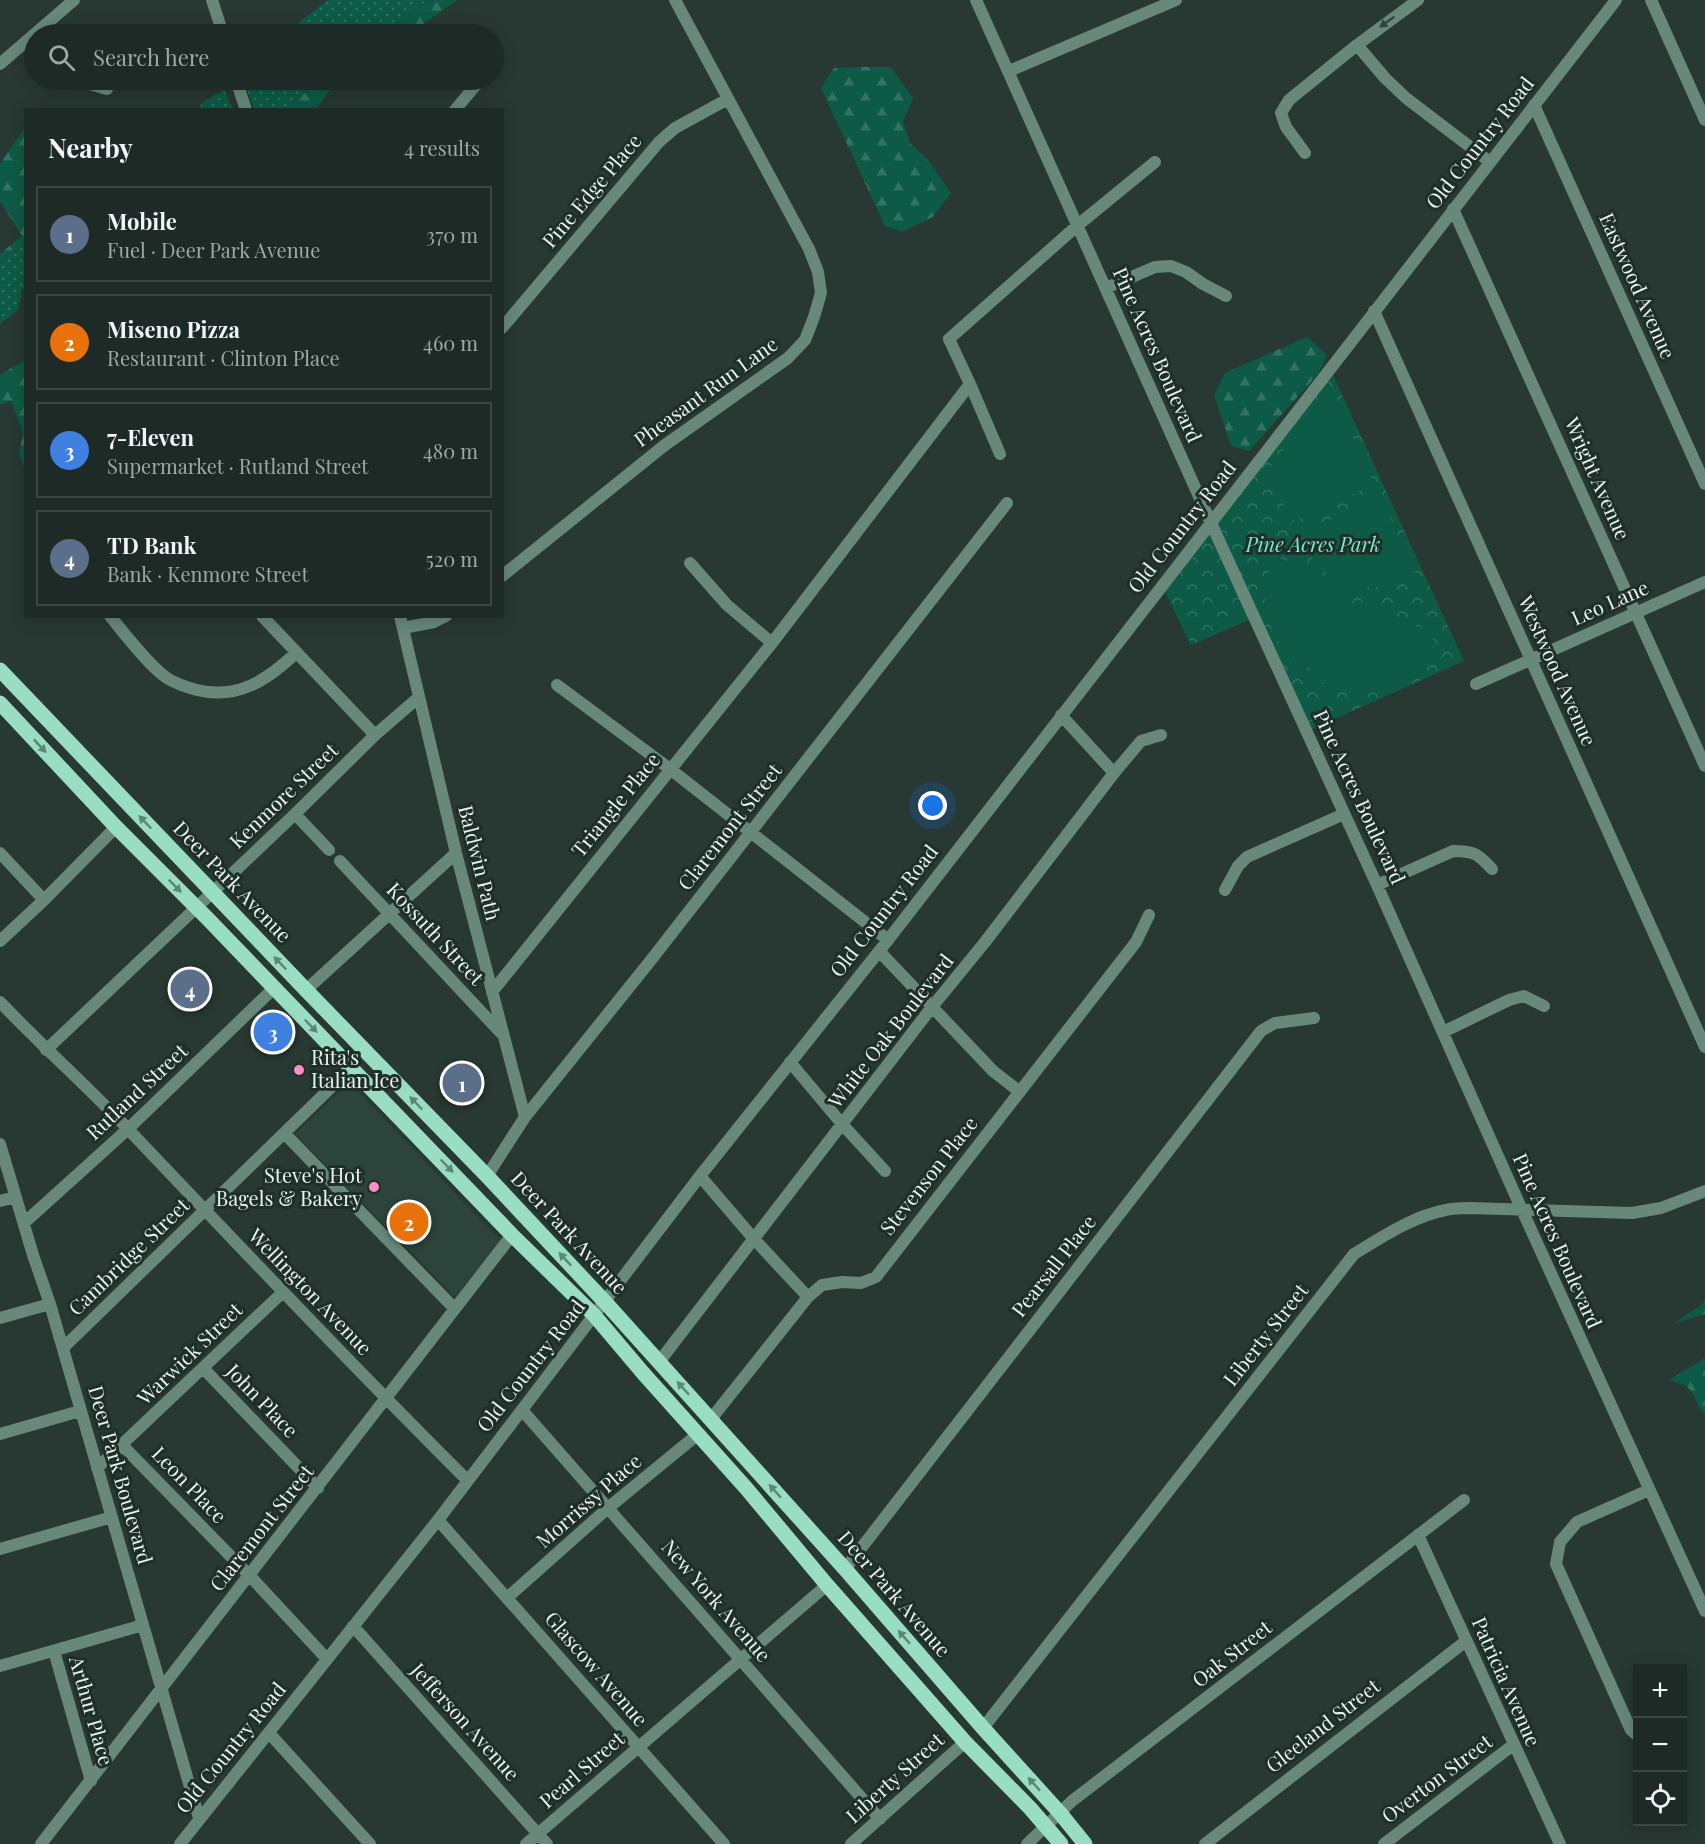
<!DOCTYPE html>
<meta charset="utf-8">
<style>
:root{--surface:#1e2a26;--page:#26322e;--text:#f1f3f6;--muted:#a1a7a7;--line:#3c4643;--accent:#95b2f1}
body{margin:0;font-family:"Playfair Display",serif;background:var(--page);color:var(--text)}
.controls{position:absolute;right:18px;bottom:18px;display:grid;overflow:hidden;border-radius:0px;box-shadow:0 3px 15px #0003}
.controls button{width:54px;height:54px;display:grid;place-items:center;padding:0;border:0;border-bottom:2px solid var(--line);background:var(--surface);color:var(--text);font:30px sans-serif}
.you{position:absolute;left:933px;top:806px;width:21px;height:21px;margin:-15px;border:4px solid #fff;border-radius:50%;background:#1a73e8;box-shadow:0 0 0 9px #1a73e833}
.badge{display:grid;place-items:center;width:39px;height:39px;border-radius:50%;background:var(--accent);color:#fff;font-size:20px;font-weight:700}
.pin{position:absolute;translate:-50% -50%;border:3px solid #fff;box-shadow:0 2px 6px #0006}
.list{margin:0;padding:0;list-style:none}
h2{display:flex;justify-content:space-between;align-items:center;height:78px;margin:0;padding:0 24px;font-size:26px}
h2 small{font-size:20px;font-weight:400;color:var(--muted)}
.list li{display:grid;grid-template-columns:39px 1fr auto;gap:18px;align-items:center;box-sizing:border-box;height:96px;margin:0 12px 12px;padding:0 12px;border:2px solid var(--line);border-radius:0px}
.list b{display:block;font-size:22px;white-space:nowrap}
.list p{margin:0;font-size:20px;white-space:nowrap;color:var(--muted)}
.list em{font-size:20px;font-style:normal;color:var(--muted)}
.icon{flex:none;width:33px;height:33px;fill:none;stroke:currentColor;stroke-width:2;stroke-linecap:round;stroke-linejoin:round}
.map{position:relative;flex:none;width:1705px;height:1844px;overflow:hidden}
.search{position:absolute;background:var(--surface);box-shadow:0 3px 15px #0003;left:24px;top:24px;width:480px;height:66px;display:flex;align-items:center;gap:15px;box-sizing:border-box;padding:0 21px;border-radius:33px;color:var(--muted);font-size:22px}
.panel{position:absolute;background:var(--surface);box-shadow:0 3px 15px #0003;left:24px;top:108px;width:480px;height:510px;border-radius:0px}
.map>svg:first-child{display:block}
.built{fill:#2c443c}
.grass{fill:url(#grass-dots)}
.forest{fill:url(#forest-firs)}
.park{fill:url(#park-crowns)}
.pitch{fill:#0d5b47}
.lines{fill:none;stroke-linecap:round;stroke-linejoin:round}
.minor{stroke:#68887c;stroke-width:12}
.primary{stroke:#99ddc4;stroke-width:15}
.oneway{fill:#30443d}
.oneway2{fill:#5c8676}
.poi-dot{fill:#fb8fc4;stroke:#1e2e28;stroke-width:2}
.labels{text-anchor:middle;stroke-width:6;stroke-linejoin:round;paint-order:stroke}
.street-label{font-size:20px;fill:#e9f2ee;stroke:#1e2e28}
.park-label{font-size:20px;font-style:italic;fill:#77ecc7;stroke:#1e2e28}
.poi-label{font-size:20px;fill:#e9f2ee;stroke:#1e2e28;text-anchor:start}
</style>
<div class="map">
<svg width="1705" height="1844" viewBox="0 0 1705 1844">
<defs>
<pattern id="grass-dots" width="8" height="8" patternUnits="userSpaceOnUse" patternTransform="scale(1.5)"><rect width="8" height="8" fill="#0d5b47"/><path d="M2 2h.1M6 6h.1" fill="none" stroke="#307362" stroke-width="1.8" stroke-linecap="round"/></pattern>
<pattern id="forest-firs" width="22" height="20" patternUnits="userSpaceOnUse" patternTransform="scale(1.5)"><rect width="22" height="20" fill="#0d5b47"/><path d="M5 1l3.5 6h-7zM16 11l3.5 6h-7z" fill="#307362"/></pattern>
<pattern id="park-crowns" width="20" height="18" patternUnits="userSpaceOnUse" patternTransform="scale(1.5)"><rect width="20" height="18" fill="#0d5b47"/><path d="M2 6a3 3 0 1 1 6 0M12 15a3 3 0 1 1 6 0" fill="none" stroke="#307362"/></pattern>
</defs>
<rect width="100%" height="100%" fill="#283832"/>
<!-- built -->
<path class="built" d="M349 1082 501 1241 456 1298 295 1134Z"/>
<!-- grass -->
<path class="grass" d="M328 0H428L383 34H284Z
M243 80H323L283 109H254Z
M224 90 233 109 199 110 202 103Z
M25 244V287L22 289 18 310 0 324V263Z"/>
<!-- forest -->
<path class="forest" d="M429 0H457L410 34H383Z
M861 67H891L913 98 903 122 910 143 928 160 951 193 933 217 902 232 885 226 821 88 834 68Z
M323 80H345L330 90 316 109H283Z
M25 127V244L0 263V254L22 236 0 201V164Z
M1307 337 1327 355 1318 374 1249 451 1231 446 1214 395 1225 373Z
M25 360V469L19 455 23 432 11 401 0 405V375Z
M1705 1300V1314L1673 1324 1700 1306Z
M1705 1358V1414C1696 1407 1697 1396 1688 1388 1684 1384 1675 1382 1669 1380Z"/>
<!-- park -->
<path class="park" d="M1333 375 1464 661 1308 731 1258 616 1191 645 1164 590Z"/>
<!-- pitch -->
<path class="pitch" d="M1326 395 1342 414 1372 478 1368 487 1294 521 1265 474Z
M1374 499 1382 500 1417 577C1379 594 1337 593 1310 556 1305 550 1303 541 1301 534Z
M1276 556 1353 588 1355 593 1351 606 1357 603 1433 632C1435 662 1399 685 1374 692 1359 696 1341 693 1327 688L1322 681 1330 659 1321 680C1311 665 1293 659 1282 646 1268 629 1263 604 1266 583 1268 574 1273 564 1276 556Z"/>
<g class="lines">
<!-- minor -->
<path class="minor" d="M212 0 223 34
M976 0 1211 523 1377 885 1522 1210 1705 1611
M1651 0 1705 120
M1357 45 1385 78 1406 98 1490 162
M0 64 74 0
M1009 71 1176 0
M76 80 107 89
M236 80 246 110
M1534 105 1705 484
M455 110 480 80
M1305 153 1286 127 1281 113 1289 100 1357 45 1418 0
M1453 209 1705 766
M1106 288 1155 267 1171 266 1186 272 1203 284 1226 296
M1374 311 1705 1047
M502 328 659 142 675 128 728 99
M970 384 949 339 1078 225 1155 162
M690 563 727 605 772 643
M502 576 665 445 788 358 805 340 814 317 821 293 818 272 809 249 675 0
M110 616C124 633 150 667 167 678 176 684 186 687 197 690 238 700 267 680 296 653
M262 616 375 735
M400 616 456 853 525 1117
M403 628 434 622 446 616
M1476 684 1705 582
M557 685 670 769 888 940
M1061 715 1114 773
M295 814 329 850
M0 853 44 900
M340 861 501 1033
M1377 885 1453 851C1475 851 1478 854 1492 869
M1225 890 1238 866 1247 857 1344 814
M0 941 44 900 116 827
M879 951 993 1071 1020 1092
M306 990 456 853
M492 992 772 643 970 384 1000 454
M0 1002C42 1046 87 1086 129 1130 241 1248 352 1365 467 1480
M1443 1032 1509 1000 1524 996 1544 1006
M46 1050 295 814 375 735 419 697
M790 1062 842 1124 885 1171
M285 1134 455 1309
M0 1144 33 1255 50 1304 199 1818
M487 1176 525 1117 651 960 1007 503
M700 1176 754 1239 808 1297
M0 1201 16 1197
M24 1223 128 1129 274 988
M0 1318 50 1304
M63 1348 352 1067
M659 1362 932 1007 985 942 1114 773 1141 741 1161 735
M203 1368 318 1488
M522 1410 880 1819
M711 1419 808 1297 822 1285 842 1282 861 1283 876 1277 1136 942 1149 915
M0 1434 80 1411
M122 1445 249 1575 326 1658
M97 1468 283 1292
M438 1520 724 1844
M1418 1535 1560 1844
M0 1549 112 1517
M845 1569 1261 1031 1275 1023 1314 1018
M508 1597 608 1508 697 1435
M353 1626 547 1844
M54 1651 91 1781
M0 1666 143 1625
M983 1728 1354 1254C1382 1237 1413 1216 1446 1210 1454 1208 1462 1208 1470 1208L1632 1213 1661 1208 1705 1191
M269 1733 370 1844
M1638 1736 1631 1730 1556 1564 1560 1542 1577 1522 1649 1490
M41 1844 512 1235
M180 1844 438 1520 700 1176 888 940 1616 0
M526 1844 827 1585
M851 1844 965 1742
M1027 1844 1072 1801 1464 1500
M1205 1844 1466 1641
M1384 1844 1513 1745"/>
<!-- primary -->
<path class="primary" d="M0 670 306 990 487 1176 605 1302 845 1569 983 1728 1060 1813 1085 1844
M0 703 116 827 208 919 512 1235 594 1315 643 1373 746 1488 827 1585 965 1742 1030 1808 1061 1844"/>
</g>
<!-- one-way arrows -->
<defs><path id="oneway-solid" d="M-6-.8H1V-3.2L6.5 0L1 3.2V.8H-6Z" transform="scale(1.5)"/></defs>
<use class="oneway" href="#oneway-solid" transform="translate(1387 22) rotate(144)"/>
<g class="oneway2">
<use href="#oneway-solid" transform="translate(40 746) rotate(47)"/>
<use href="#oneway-solid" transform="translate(145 822) rotate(-134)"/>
<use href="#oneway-solid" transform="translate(175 886) rotate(45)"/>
<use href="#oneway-solid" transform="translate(280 963) rotate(-134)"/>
<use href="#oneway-solid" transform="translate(311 1026) rotate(46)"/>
<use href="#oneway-solid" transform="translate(416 1103) rotate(-134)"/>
<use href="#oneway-solid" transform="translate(447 1166) rotate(46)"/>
<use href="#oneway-solid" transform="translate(565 1259) rotate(-133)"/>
<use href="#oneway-solid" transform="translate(683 1388) rotate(-132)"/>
<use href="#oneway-solid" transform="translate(775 1491) rotate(-132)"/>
<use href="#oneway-solid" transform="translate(904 1637) rotate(-131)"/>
<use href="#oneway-solid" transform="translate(1034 1784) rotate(-132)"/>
</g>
<!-- markers -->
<g class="poi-dot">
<circle cx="299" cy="1070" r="6"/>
<circle cx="374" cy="1187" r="6"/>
</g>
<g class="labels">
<!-- street labels -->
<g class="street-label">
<text transform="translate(1480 143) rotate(-52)" y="7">Old Country Road</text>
<text transform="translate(592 191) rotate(-50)" y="7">Pine Edge Place</text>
<text transform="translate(1637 286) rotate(66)" y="7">Eastwood Avenue</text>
<text transform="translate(1157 355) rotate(66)" y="7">Pine Acres Boulevard</text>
<text transform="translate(706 392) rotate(-36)" y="7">Pheasant Run Lane</text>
<text transform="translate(1597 479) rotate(66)" y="7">Wright Avenue</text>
<text transform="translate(1182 527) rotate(-52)" y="7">Old Country Road</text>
<text transform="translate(1610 603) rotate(-24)" y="7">Leo Lane</text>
<text transform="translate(1557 671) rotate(66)" y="7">Westwood Avenue</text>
<text transform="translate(284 796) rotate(-44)" y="7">Kenmore Street</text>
<text transform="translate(1359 797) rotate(65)" y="7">Pine Acres Boulevard</text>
<text transform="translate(616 805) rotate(-51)" y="7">Triangle Place</text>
<text transform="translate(730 827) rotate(-52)" y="7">Claremont Street</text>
<text transform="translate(479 863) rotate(76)" y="7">Baldwin Path</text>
<text transform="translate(232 882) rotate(46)" y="7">Deer Park Avenue</text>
<text transform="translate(884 911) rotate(-52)" y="7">Old Country Road</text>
<text transform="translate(435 934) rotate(47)" y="7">Kossuth Street</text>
<text transform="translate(891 1031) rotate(-52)" y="7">White Oak Boulevard</text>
<text transform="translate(137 1092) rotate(-43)" y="7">Rutland Street</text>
<text transform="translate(929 1176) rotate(-52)" y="7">Stevenson Place</text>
<text transform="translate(569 1233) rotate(47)" y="7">Deer Park Avenue</text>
<text transform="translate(1557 1241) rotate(66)" y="7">Pine Acres Boulevard</text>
<text transform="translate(129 1257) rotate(-44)" y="7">Cambridge Street</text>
<text transform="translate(1054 1266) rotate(-52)" y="7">Pearsall Place</text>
<text transform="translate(310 1292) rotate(46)" y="7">Wellington Avenue</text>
<text transform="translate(1266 1335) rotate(-52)" y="7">Liberty Street</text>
<text transform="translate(190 1354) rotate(-44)" y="7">Warwick Street</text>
<text transform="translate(531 1366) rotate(-52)" y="7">Old Country Road</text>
<text transform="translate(262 1401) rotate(46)" y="7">John Place</text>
<text transform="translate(120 1475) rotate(74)" y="7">Deer Park Boulevard</text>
<text transform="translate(189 1485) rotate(46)" y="7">Leon Place</text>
<text transform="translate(589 1501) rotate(-41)" y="7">Morrissy Place</text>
<text transform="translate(262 1528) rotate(-52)" y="7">Claremont Street</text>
<text transform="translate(894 1594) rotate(49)" y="7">Deer Park Avenue</text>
<text transform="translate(716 1601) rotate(49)" y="7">New York Avenue</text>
<text transform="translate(1232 1654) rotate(-38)" y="7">Oak Street</text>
<text transform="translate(596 1669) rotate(49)" y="7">Glascow Avenue</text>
<text transform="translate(1506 1682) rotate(66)" y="7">Patricia Avenue</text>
<text transform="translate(91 1711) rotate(74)" y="7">Arthur Place</text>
<text transform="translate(465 1722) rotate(48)" y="7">Jefferson Avenue</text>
<text transform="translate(1323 1726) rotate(-38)" y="7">Gleeland Street</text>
<text transform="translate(231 1748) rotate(-51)" y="7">Old Country Road</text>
<text transform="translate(582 1770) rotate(-41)" y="7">Pearl Street</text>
<text transform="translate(895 1778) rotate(-42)" y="7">Liberty Street</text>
<text transform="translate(1437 1779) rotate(-37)" y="7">Overton Street</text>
</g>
<!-- park labels -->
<g class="park-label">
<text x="1313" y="552">Pine Acres Park</text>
</g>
<!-- poi labels -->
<g class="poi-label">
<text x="311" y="1065">Rita's<tspan x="311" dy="23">Italian Ice</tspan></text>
<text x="362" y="1183" text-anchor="end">Steve's Hot<tspan x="362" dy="23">Bagels &amp; Bakery</tspan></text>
</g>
</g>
</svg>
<div class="controls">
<button>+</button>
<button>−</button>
<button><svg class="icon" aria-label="locate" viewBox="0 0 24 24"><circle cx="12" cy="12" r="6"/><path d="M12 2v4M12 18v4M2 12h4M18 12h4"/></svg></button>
</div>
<div class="you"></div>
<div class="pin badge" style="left:462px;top:1083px;background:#5c6f8a">1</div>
<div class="pin badge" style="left:409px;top:1222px;background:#e8710a">2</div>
<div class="pin badge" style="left:273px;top:1032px;background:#3f7fe0">3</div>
<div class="pin badge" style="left:190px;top:989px;background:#5c6f8a">4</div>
<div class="search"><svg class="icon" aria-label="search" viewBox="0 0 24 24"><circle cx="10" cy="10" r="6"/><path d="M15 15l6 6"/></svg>Search here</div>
<section class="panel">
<h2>Nearby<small>4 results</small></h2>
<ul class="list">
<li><span class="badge" style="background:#5c6f8a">1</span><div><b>Mobile</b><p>Fuel · Deer Park Avenue</p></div><em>370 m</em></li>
<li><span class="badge" style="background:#e8710a">2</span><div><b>Miseno Pizza</b><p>Restaurant · Clinton Place</p></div><em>460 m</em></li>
<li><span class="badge" style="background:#3f7fe0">3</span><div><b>7-Eleven</b><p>Supermarket · Rutland Street</p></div><em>480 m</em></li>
<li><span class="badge" style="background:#5c6f8a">4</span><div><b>TD Bank</b><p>Bank · Kenmore Street</p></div><em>520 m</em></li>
</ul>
</section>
</div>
